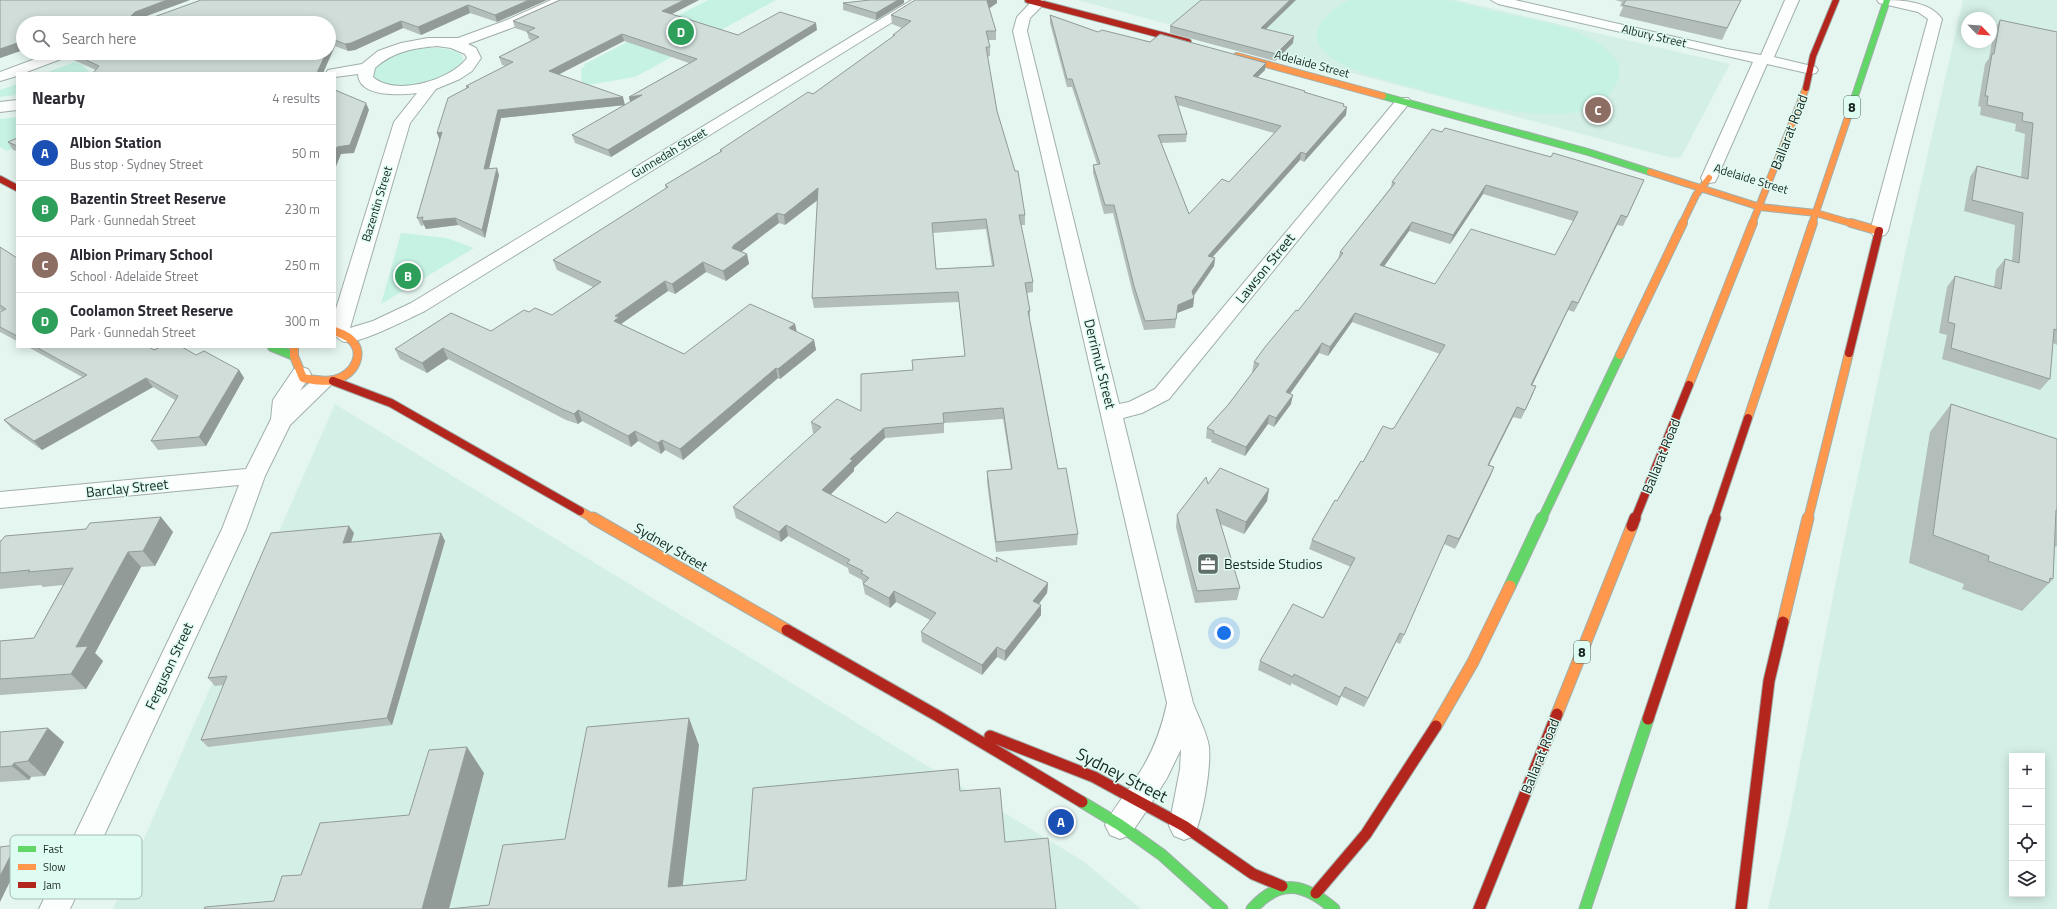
<!DOCTYPE html>
<meta charset="utf-8">
<style>
:root{--surface:#fff;--page:#f7f7f7;--text:#2b2b33;--muted:#7c7c81;--line:#e1e1e2;--accent:#db2777}
body{margin:0;font-family:"Titillium Web",sans-serif;background:var(--page);color:var(--text)}
.controls{position:absolute;right:12px;bottom:12px;display:grid;overflow:hidden;border-radius:0px;box-shadow:0 2px 10px #0003}
.controls button{width:36px;height:36px;display:grid;place-items:center;padding:0;border:0;border-bottom:1px solid var(--line);background:var(--surface);color:var(--text);font:20px sans-serif}
.compass{position:absolute;left:1961px;top:12px;width:36px;height:36px;border-radius:50%;background:var(--surface);box-shadow:0 2px 10px #0003;rotate:115deg}
.you{position:absolute;left:1224px;top:633px;width:14px;height:14px;margin:-10px;border:3px solid #fff;border-radius:50%;background:#1a73e8;box-shadow:0 0 0 6px #1a73e833}
.badge{display:grid;place-items:center;width:26px;height:26px;border-radius:50%;background:var(--accent);color:#fff;font-size:13px;font-weight:700}
.pin{position:absolute;translate:-50% -50%;border:2px solid #fff;box-shadow:0 1px 4px #0006}
.list{margin:0;padding:0;list-style:none}
h2{display:flex;justify-content:space-between;align-items:center;height:52px;margin:0;padding:0 16px;font-size:17px}
h2 small{font-size:13px;font-weight:400;color:var(--muted)}
.list li{display:grid;grid-template-columns:26px 1fr auto;gap:12px;align-items:center;box-sizing:border-box;height:56px;padding:0 16px;border-top:1px solid var(--line)}
.list b{display:block;font-size:15px;white-space:nowrap}
.list p{margin:0;font-size:13px;white-space:nowrap;color:var(--muted)}
.list em{font-size:13px;font-style:normal;color:var(--muted)}
.icon{flex:none;width:22px;height:22px;fill:none;stroke:currentColor;stroke-width:2;stroke-linecap:round;stroke-linejoin:round}
.map{position:relative;flex:none;width:2057px;height:909px;overflow:hidden}
.search{position:absolute;background:var(--surface);box-shadow:0 2px 10px #0003;left:16px;top:16px;width:320px;height:44px;display:flex;align-items:center;gap:10px;box-sizing:border-box;padding:0 14px;border-radius:22px;color:var(--muted);font-size:15px}
.panel{position:absolute;background:var(--surface);box-shadow:0 2px 10px #0003;left:16px;top:72px;width:320px;height:276px;border-radius:0px}
.map>svg:first-child{display:block}
.built{fill:#d4f0e6;fill-rule:evenodd}
.green{fill:#c5f2e3}
.lines{fill:none;stroke-linecap:round;stroke-linejoin:round}
.street-casing{stroke:#a1aeaa;stroke-width:2}
.fast-far2-casing{stroke:#a1aeaa;stroke-width:8}
.fast-far1-casing{stroke:#a1aeaa;stroke-width:10}
.fast-casing{stroke:#a1aeaa;stroke-width:13}
.slow-far2-casing{stroke:#a1aeaa;stroke-width:8}
.slow-far1-casing{stroke:#a1aeaa;stroke-width:10}
.slow-casing{stroke:#a1aeaa;stroke-width:13}
.jam-far2-casing{stroke:#a1aeaa;stroke-width:8}
.jam-far1-casing{stroke:#a1aeaa;stroke-width:10}
.jam-casing{stroke:#a1aeaa;stroke-width:13}
.street{fill:#fbfefd;fill-rule:evenodd}
.fast-far2{stroke:#63d668;stroke-width:6}
.fast-far1{stroke:#63d668;stroke-width:8}
.fast{stroke:#63d668;stroke-width:11}
.slow-far2{stroke:#ff974d;stroke-width:6}
.slow-far1{stroke:#ff974d;stroke-width:8}
.slow{stroke:#ff974d;stroke-width:11}
.jam-far2{stroke:#b3261e;stroke-width:6}
.jam-far1{stroke:#b3261e;stroke-width:8}
.jam{stroke:#b3261e;stroke-width:11}
.wall{fill:#b3bebb;fill-rule:evenodd}
.shaded-wall{fill:#929b98}
.building{fill:#d0ddd9;stroke:#929b98;fill-rule:evenodd}
.labels{text-anchor:middle;stroke-width:3;stroke-linejoin:round;paint-order:stroke}
.far-street-label{font-size:12px;fill:#192420;stroke:#dffcf2}
.shield{fill:#dffcf2;stroke:#54655f;stroke-width:1}
.shield-label{font-size:13px;font-weight:bold;fill:#192420}
.street-label{font-size:14px;fill:#192420;stroke:#dffcf2}
.poi-label{font-size:14px;fill:#192420;stroke:#dffcf2;text-anchor:start}
.near-street-label{font-size:17px;fill:#192420;stroke:#dffcf2}
.key{fill:#dffcf2;stroke:#a4bbb3;stroke-width:1}
.key-label{font-size:11px;fill:#192420}
</style>
<div class="map">
<svg width="2057" height="909" viewBox="0 0 2057 909">
<rect width="100%" height="100%" fill="#e5f6f0"/>
<!-- built -->
<path class="built" d="M1077 0H1456L1730 64 1681 157 1672 158Z
M1963 0H2057V909H1768L1789 819 1844 541 1908 240ZM1967 18H1991V42H1967ZM2012 756H2042V894H2012Z
M335 404 1083 861 1141 909H113Z"/>
<!-- green -->
<path class="green" d="M708 0H776L635 77 582 86 581 68 586 66 583 65Z
M1350 0C1381 0 1413 0 1444 0 1459 1 1476 7 1491 11 1529 20 1577 24 1607 50 1618 59 1623 69 1617 82 1613 89 1610 96 1603 101 1555 137 1425 89 1371 76 1349 69 1296 48 1325 18 1333 10 1339 4 1350 0Z
M427 48C440 48 474 48 460 69 448 74 435 82 423 85 417 87 408 86 401 86 382 86 359 76 386 60 398 52 413 50 427 48Z
M75 62 83 65 90 73H45Z
M17 84V95L0 97V90Z
M17 117V146L7 151 0 147V119Z
M401 233 447 238 474 248 381 304Z"/>
<g class="lines">
<!-- street casing -->
<g class="street-casing">
<path id="street" d="M551 0H569L567 3 517 26 468 44 476 48 481 58 472 71 460 79 436 89 410 123 350 328 373 321 411 303 912 0H928L425 311C410 318 360 344 345 342 340 341 339 338 335 336V312L394 122 417 93C401 95 359 98 358 74L335 77V73H326L328 70 362 64 378 51 401 43 428 38H458L507 20ZM437 46 451 48 465 54 467 58C451 80 395 97 373 77L375 68C392 52 414 48 437 46Z
M1033 0H1043L1045 3 1030 18 1027 31 1119 404 1129 402 1155 389 1398 98H1408L1411 101 1169 399 1142 413 1123 418 1193 703C1198 716 1207 733 1209 747 1211 768 1203 816 1194 836L1184 840 1174 836 1169 826 1180 769 1181 749 1167 778 1145 813 1130 835 1120 839 1110 835 1105 825C1113 809 1124 796 1134 781 1151 757 1161 732 1167 703L1013 31 1017 17Z
M1491 0H1515L1727 49 1761 55 1785 0H1799L1774 57 1816 67 1818 70 1816 73 1811 74 1767 64 1717 178 1715 182 1709 183 1703 182 1701 178 1753 62 1498 4Z
M1877 0C1899 0 1929 0 1942 19L1888 231 1885 235 1879 236 1873 235 1870 231 1928 19 1918 12 1879 3Z
M51 53H71L69 56 24 73H17V76L0 81V72Z
M17 100V110L0 112V102Z
M301 367 308 369 311 374 300 391C310 383 317 374 330 378L333 383 290 425 265 476 246 529 70 909H39L222 529 239 485 0 508V492L246 469 271 419 273 400 294 369Z"/>
</g>
<!-- fast-far2 casing -->
<g class="fast-far2-casing">
<path id="fast-far2" d="M1383 96 1588 152 1650 172
M1852 105 1887 0"/>
</g>
<!-- fast-far1 casing -->
<g class="fast-far1-casing">
<path id="fast-far1" d="M272 347 294 356
M1542 519 1620 355"/>
</g>
<!-- fast casing -->
<g class="fast-casing">
<path id="fast" d="M1510 586 1542 518
M1082 802 1120 825 1162 855 1222 909
M1252 909C1280 878 1304 883 1334 909
M1585 909 1648 719"/>
</g>
<!-- slow-far2 casing -->
<g class="slow-far2-casing">
<path id="slow-far2" d="M1237 56 1383 96
M1650 172 1760 207 1816 213
M1816 213 1854 224
M1682 224 1696 195 1709 178
M1752 224 1806 88
M1812 224 1852 105"/>
</g>
<!-- slow-far1 casing -->
<g class="slow-far1-casing">
<path id="slow-far1" d="M1851 223 1879 231
M294 347V356L303 378C314 380 323 382 334 380 354 376 367 352 349 338 346 335 339 333 335 331
M1620 355 1683 223
M1689 385 1753 223
M1748 418 1813 223
M580 511 594 519
M1808 519 1849 353"/>
</g>
<!-- slow casing -->
<g class="slow-casing">
<path id="slow" d="M593 518 787 630
M1783 622 1808 518
M1557 714 1632 526
M1436 726 1473 662 1510 586"/>
</g>
<!-- jam-far2 casing -->
<g class="jam-far2-casing">
<path id="jam-far2" d="M1028 0 1188 42
M1806 88 1813 56 1836 0
M0 179 17 188"/>
</g>
<!-- jam-far1 casing -->
<g class="jam-far1-casing">
<path id="jam-far1" d="M1849 353 1879 231
M333 381 391 403 580 511
M1635 519 1689 385
M1714 519 1748 418"/>
</g>
<!-- jam casing -->
<g class="jam-casing">
<path id="jam" d="M1632 526 1635 518
M787 630 936 715 1082 802
M1648 719 1715 518
M990 736 1094 777 1184 826 1253 874 1282 886
M1316 893 1366 834 1436 726
M1479 909 1557 714
M1741 909 1769 681 1783 622"/>
</g>
<!-- street -->
<use href="#street" class="street"/>
<!-- fast-far2 -->
<use href="#fast-far2" class="fast-far2"/>
<!-- fast-far1 -->
<use href="#fast-far1" class="fast-far1"/>
<!-- fast -->
<use href="#fast" class="fast"/>
<!-- slow-far2 -->
<use href="#slow-far2" class="slow-far2"/>
<!-- slow-far1 -->
<use href="#slow-far1" class="slow-far1"/>
<!-- slow -->
<use href="#slow" class="slow"/>
<!-- jam-far2 -->
<use href="#jam-far2" class="jam-far2"/>
<!-- jam-far1 -->
<use href="#jam-far1" class="jam-far1"/>
<!-- jam -->
<use href="#jam" class="jam"/>
</g>
<!-- wall -->
<path class="wall" d="M0 0H190L144 17H154L547 0 497 22 470 13 421 35 403 28 355 50 348 51 335 46 323 73H93L96 70 69 58 66 53H329L23 23V50L0 58Z
M560 0H699L672 14 738 35 817 30 611 157 575 143 572 135 630 102 629 97 689 63 624 41 559 74 625 105 501 118 489 168 499 175 485 238 458 225 426 229 424 225 421 226 417 218 440 140 437 133 466 88V86L506 66 502 65 499 57 532 40 529 39 527 32 515 28 513 21Z
M915 0H997V3L989 8 996 31V40H988L990 47V56L987 57 997 111 1025 215V225H1021L1033 282V292L1027 293 1030 311V321L1058 469 1078 534 1077 545 996 552 987 482V471L1011 469 1003 419 944 423V433L885 438 854 468V471L830 495 886 523 997 562 996 557 1048 583 1047 593 1039 604 1041 615 1005 661 997 657 982 675 922 642 921 632 930 620 896 602 890 608 865 594 862 580 849 573 848 568 788 536 781 542 736 518 733 507 815 434 813 433 811 422 861 411 913 370 965 356 959 302 814 308 812 298 818 200 785 225 779 223 741 251 747 254 749 264 726 281 706 272 675 294 668 291 621 324 684 354 795 324 797 332 814 340 816 350 780 379 778 378 683 460 665 450 661 454 638 441 631 447 582 421 578 424 566 420 448 359 427 373 400 359 395 349 491 331 529 312 552 315 593 287 557 270 553 260 666 189 665 185 720 152V150L813 94 893 37V35L902 28 892 24 891 15ZM986 229 992 266 936 269 933 233Z
M1615 0H1741L1722 40 1619 16 1623 7 1620 6 1622 2Z
M843 3H904L876 20 843 10Z
M1050 15 1098 32 1150 42 1265 70 1258 77 1344 106 1346 115 1304 162 1300 160 1213 257 1215 258 1214 266 1194 296V298L1193 307 1177 313 1175 328 1144 330 1133 294 1113 213 1104 214 1093 173V165L1097 164 1072 87H1067L1050 23ZM1178 105 1274 133 1229 182 1189 214 1161 143 1186 142 1187 134Z
M2000 20 2057 32V345L2053 343 2050 379 2040 390 1942 359 1947 335 1939 333 1947 287 1955 276 1994 287 1996 270 2005 259 2012 261 2015 225 1964 211 1970 177 1977 166 2021 177 2025 134 2015 131 2016 124 1980 115 1981 107 1978 106 1985 64 1989 58 1994 31Z
M1170 26 1266 29 1293 43 1275 61 1170 33Z
M17 138V151L13 150 8 142Z
M1392 182 1640 190 1623 226 1617 225 1574 312 1568 310 1532 385 1536 386 1532 396 1521 419 1513 417 1489 465 1494 467 1490 477 1455 549 1444 544 1400 644 1396 642 1364 707 1341 696 1337 706 1291 683V686L1258 670 1260 661 1323 618 1351 567 1309 549 1312 540 1363 462 1391 429 1394 428 1440 354 1352 322 1328 356 1319 353 1290 394 1291 404 1274 427 1268 424 1245 456 1211 442 1212 440 1206 438 1207 428 1228 405 1253 372H1252L1254 362 1298 311 1338 259 1340 252 1391 187ZM1483 194 1573 221 1555 255 1435 284 1384 266 1409 231 1450 244Z
M0 247 17 258V341L0 332V312L2 311 0 310Z
M28 347H149L154 350 196 355 239 370 244 378 206 446 158 450 151 441 175 400 153 387 42 450 12 429 4 420 82 377Z
M1951 404 2057 439V546L2055 547 2053 579 2022 611 1962 589 1964 584 1909 563 1930 432Z
M1208 484 1269 489 1267 501 1244 534 1220 524 1240 588 1237 600 1195 603 1176 527 1177 515Z
M161 517 173 532 155 566 141 567 95 653 103 661 86 689 0 695V641L34 638 63 585 43 587 41 585 0 589V541L86 529Z
M354 533 351 543 441 533 445 541 392 725 208 747 201 740 224 685 215 686 208 678Z
M0 732 64 742 45 776 31 777 29 780 0 782Z"/>
<!-- shaded-wall -->
<path class="shaded-wall" d="M167 0H190L138 19 131 16 135 12Z
M529 0H547L497 22 495 15Z
M684 0H699L664 18 662 11Z
M898 0H904V3L876 20V13Z
M988 0H997V3L987 10V1Z
M1290 0H1296L1260 35 1261 28Z
M468 5 470 13 421 35 418 27Z
M401 21 403 28 355 50 348 51 345 44Z
M816 23 817 30 611 157 608 150Z
M622 34 624 41 552 78 549 71Z
M1294 36 1293 43 1275 61 1276 54Z
M332 39 335 46 323 73H317L326 53H329V46Z
M23 41V50L0 58V49Z
M1266 63 1265 70 1251 83 1253 76Z
M642 95 631 104 629 97Z
M623 97 625 105 501 118 487 177 484 169 498 110Z
M366 103 369 110 354 153 341 154 335 169V152L337 147Z
M1347 107 1346 115 1304 162 1306 154Z
M442 132 440 141 437 133Z
M1301 152 1300 160 1206 264 1208 256Z
M497 168 499 175 485 238 482 230Z
M1486 185 1483 194 1450 244 1453 235Z
M818 188 820 198 785 225 784 215Z
M777 213 779 223 736 256 732 248 734 245Z
M1621 215 1617 225 1574 312 1578 303Z
M455 218 458 225 426 229 422 221Z
M1412 222 1409 231 1378 275 1380 265Z
M747 254 749 264 726 281 723 271Z
M1215 258 1214 266 1191 299 1194 298 1193 307 1177 313 1175 328 1178 305 1192 291Z
M703 262 706 272 675 294 672 284Z
M665 281 668 291 621 324 623 328 614 321 615 316Z
M1572 301 1568 310 1528 394 1531 385Z
M1355 313 1352 322 1328 356 1330 347Z
M795 324 797 334 789 328Z
M814 340 816 350 780 379 778 369Z
M1322 343 1319 353 1284 402 1286 392Z
M443 348 448 359 427 373 422 363Z
M776 368 778 378 683 460 680 449Z
M239 370 244 378 206 446 199 437Z
M146 378 153 387 42 450 34 441Z
M1536 386 1532 396 1521 419 1525 410Z
M1293 395 1291 404 1274 427 1276 418Z
M1517 407 1513 417 1484 475 1488 465Z
M578 410 582 421 578 424 574 414Z
M1269 415 1268 424 1245 456 1246 447Z
M884 428 885 438 854 468V471L824 501 822 490 850 459Z
M635 431 638 441 631 447 628 436Z
M662 440 665 450 661 454 658 443Z
M1494 467 1490 477 1455 549 1459 539Z
M1269 489 1267 501 1244 534 1246 522Z
M161 517 173 532 155 566 143 551Z
M786 525 788 536 781 542 779 532Z
M349 526 354 533 348 551 343 543Z
M441 533 445 541 392 725 387 718Z
M128 552 141 567 95 653 103 661 86 689 71 674 76 647Z
M1048 583 1047 593 1033 611V601Z
M894 591 896 602 890 608 889 598Z
M1041 605V615L1005 661V651Z
M1400 633 1396 642 1364 707 1368 698Z
M997 647V657L982 675V665Z
M1345 687 1341 696 1337 706 1340 697Z
M689 718 699 745 680 909 668 887Z
M48 728 64 742 45 776 28 761Z
M467 747 484 773 449 909H422Z
M14 763 31 777 29 780 12 766Z
M16 845 25 851 0 902V876Z"/>
<!-- building -->
<path class="building" d="M0 0H167L135 12 131 16 154 17 201 0H529L495 15 468 5 418 27 401 21 351 43 345 44 332 39 329 46V23H23V41L0 49Z
M560 0H684L662 11 738 35 780 12 816 23 608 150 572 135 642 95 629 97 697 59 622 34 549 71 623 97 498 110 484 169 497 168 482 230 455 218 422 221 423 217 417 218 442 132 437 133 448 98 469 87 466 86 513 62 499 57 539 37 527 32 535 28 513 21Z
M870 0H898L876 13 843 3Z
M915 0H988L987 1 996 31H986L990 47H986L997 111 1015 171H1018L1025 215H1019L1033 282 1025 283 1030 311H1028L1058 469 1066 468 1078 534 996 542 987 471 1012 469 1003 408 943 413 944 423 884 428 850 459 853 460 822 490 886 523 897 512 997 562 996 557 1048 583 1033 601 1041 605 1005 651 997 647 982 665 921 632 936 613 894 591 889 598 863 584 869 578 861 573 863 571 847 563 850 560 786 525 779 532 733 507 821 427 811 422 837 399 861 411V374L913 370 912 360 965 356 958 292 812 298 818 188 784 215 777 213 734 245 732 248 747 254 723 271 703 262 672 284 665 281 615 316 619 317 614 321 684 354 750 304 795 324 789 328 814 340 778 369 776 368 680 449 662 440 658 443 635 431 628 436 578 410 574 414 562 409 443 348 422 363 395 349 451 313 491 331 524 310 529 312 535 308 552 315 601 282 553 260 668 187 665 185 722 151 720 150 808 92 813 94 895 35H893L911 21 891 15ZM986 219 994 266 936 269 932 223Z
M1201 0H1290L1261 28 1294 36 1276 54 1170 26Z
M1626 0H1741L1727 28 1623 5Z
M1050 15 1098 32 1102 30 1150 42 1160 34 1266 63 1253 76 1305 91 1304 92 1344 104 1343 106 1347 107 1306 154 1301 152 1208 256 1215 258 1192 291 1194 298 1178 305 1176 319 1145 321 1134 286 1114 205H1105L1093 165 1100 164 1072 79H1067ZM1175 96 1281 126 1229 182 1222 179 1189 214 1158 135 1187 134Z
M2000 20 2057 32V330L2054 329 2050 379 1951 348 1955 324 1948 322 1955 276 2001 289 2005 259 2019 263 2023 213 1972 200 1977 166 2028 179 2033 123 2022 121 2023 113 1987 105 1988 96H1985L1992 54H1994Z
M71 53H326L317 73H93L99 66Z
M335 90 366 103 350 145 337 147 335 152Z
M1445 128 1551 157 1553 153 1644 180 1627 217 1621 215 1578 303 1572 301 1531 385 1536 386 1525 410 1517 407 1488 465 1494 467 1459 539 1448 535 1404 635 1400 633 1368 698 1345 687 1340 697 1294 674 1293 677 1260 661 1293 604 1323 618 1355 558 1312 540 1335 500 1337 501 1361 461 1363 462 1383 426 1391 429 1394 428 1445 345 1355 313 1330 347 1322 343 1286 392 1293 395 1276 418 1269 415 1246 447 1213 433 1214 431 1207 428 1228 405 1259 364 1254 362 1265 347 1296 310 1298 311 1343 253 1340 252 1395 183 1392 182 1432 129 1442 132ZM1486 185 1578 212 1555 255 1471 229 1435 284 1380 265 1412 222 1453 235Z
M17 138V146L8 142Z
M0 247 17 258V336L0 327V312L6 309 0 305Z
M36 347H149L154 350 160 347H182L196 355 204 351 239 370 199 437 151 441 178 396 146 378 34 441 4 420 87 375Z
M1951 404 2057 439V510H2056L2053 579 2050 578 2049 583 1988 561 1989 556 1933 535Z
M1220 468 1269 489 1246 522 1216 509 1240 588 1197 591 1177 515 1206 477 1208 484Z
M161 517 143 551 128 552 76 647 88 646 71 674 0 679V641L34 638 73 568 28 572 30 570 0 573V541H1L5 536 86 529 90 523Z
M349 526 343 543 441 533 387 718 201 740 227 676 208 678 271 533Z
M689 718 668 887 746 880 753 788 958 769 960 791 1000 788 1005 842 1048 838 1056 909H448L489 905 503 845 565 839 587 727Z
M48 728 28 761 14 763 12 766 0 767V732Z
M467 747 422 909H204L205 907 274 901 282 876 301 875 320 823 409 815 429 750Z
M16 845 0 876V847Z"/>
<!-- icons -->
<defs>
<g id="office-square" transform="scale(1.15)"><rect x="-9" y="-9" width="18" height="18" rx="4" fill="#606e69" stroke="#dffcf2"/><path d="M-6-3h4V-5.5h4V-3h4V5H-6ZM-1-4.5V-3h2v-1.5ZM-6 0V1H6V0Z" fill="#fff"/></g>
</defs>
<g fill-rule="evenodd">
<use href="#office-square" x="1208" y="564"/>
</g>
<g class="labels">
<!-- far-street labels -->
<g class="far-street-label">
<text transform="translate(1654 36) rotate(13)" y="4">Albury Street</text>
<text transform="translate(1312 64) rotate(15)" y="4">Adelaide Street</text>
<text transform="translate(669 153) rotate(-31)" y="4">Gunnedah Street</text>
<text transform="translate(1751 179) rotate(17)" y="4">Adelaide Street</text>
<text transform="translate(377 204) rotate(-73)" y="4">Bazentin Street</text>
</g>
<!-- shield labels -->
<g class="shield">
<rect x="1844" y="96" width="16" height="22" rx="3"/>
<rect x="1574" y="641" width="16" height="22" rx="3"/>
</g>
<g class="shield-label">
<text x="1852" y="112">8</text>
<text x="1582" y="657">8</text>
</g>
<!-- street labels -->
<g class="street-label">
<text transform="translate(1789 132) rotate(-69)" y="5">Ballarat Road</text>
<text transform="translate(1265 268) rotate(-51)" y="5">Lawson Street</text>
<text transform="translate(1100 364) rotate(76)" y="5">Derrimut Street</text>
<text transform="translate(1661 456) rotate(-68)" y="5">Ballarat Road</text>
<text transform="translate(127 488) rotate(-6)" y="5">Barclay Street</text>
<text transform="translate(671 547) rotate(30)" y="5">Sydney Street</text>
<text transform="translate(169 666) rotate(-65)" y="5">Ferguson Street</text>
<text transform="translate(1540 756) rotate(-68)" y="5">Ballarat Road</text>
</g>
<!-- poi labels -->
<g class="poi-label">
<text x="1224" y="569">Bestside Studios</text>
</g>
<!-- near-street labels -->
<g class="near-street-label">
<text transform="translate(1122 775) rotate(27)" y="6">Sydney Street</text>
</g>
</g>
<!-- legend -->
<rect x="10" y="835" width="132" height="64" rx="6" class="key"/>
<rect x="18" y="846" width="18" height="6" fill="#63d668"/>
<rect x="18" y="864" width="18" height="6" fill="#ff974d"/>
<rect x="18" y="882" width="18" height="6" fill="#b3261e"/>
<g class="key-label">
<text x="43" y="853">Fast</text>
<text x="43" y="871">Slow</text>
<text x="43" y="889">Jam</text>
</g>
</svg>
<div class="controls">
<button>+</button>
<button>−</button>
<button><svg class="icon" aria-label="locate" viewBox="0 0 24 24"><circle cx="12" cy="12" r="6"/><path d="M12 2v4M12 18v4M2 12h4M18 12h4"/></svg></button>
<button><svg class="icon" aria-label="layers" viewBox="0 0 24 24"><path d="M12 4l9 5-9 5-9-5zM3 14l9 5 9-5"/></svg></button>
</div>
<svg class="compass" viewBox="-18 -18 36 36"><path d="M0-13l5 13h-10z" fill="#e53935"/><path d="M0 13l5-13h-10z" fill="#7c7c81"/></svg>
<div class="you"></div>
<div class="pin badge" style="left:1061px;top:822px;background:#1a4fb4">A</div>
<div class="pin badge" style="left:408px;top:276px;background:#2e9e5b">B</div>
<div class="pin badge" style="left:1598px;top:110px;background:#8d6e63">C</div>
<div class="pin badge" style="left:681px;top:32px;background:#2e9e5b">D</div>
<div class="search"><svg class="icon" aria-label="search" viewBox="0 0 24 24"><circle cx="10" cy="10" r="6"/><path d="M15 15l6 6"/></svg>Search here</div>
<section class="panel">
<h2>Nearby<small>4 results</small></h2>
<ul class="list">
<li><span class="badge" style="background:#1a4fb4">A</span><div><b>Albion Station</b><p>Bus stop · Sydney Street</p></div><em>50 m</em></li>
<li><span class="badge" style="background:#2e9e5b">B</span><div><b>Bazentin Street Reserve</b><p>Park · Gunnedah Street</p></div><em>230 m</em></li>
<li><span class="badge" style="background:#8d6e63">C</span><div><b>Albion Primary School</b><p>School · Adelaide Street</p></div><em>250 m</em></li>
<li><span class="badge" style="background:#2e9e5b">D</span><div><b>Coolamon Street Reserve</b><p>Park · Gunnedah Street</p></div><em>300 m</em></li>
</ul>
</section>
</div>
